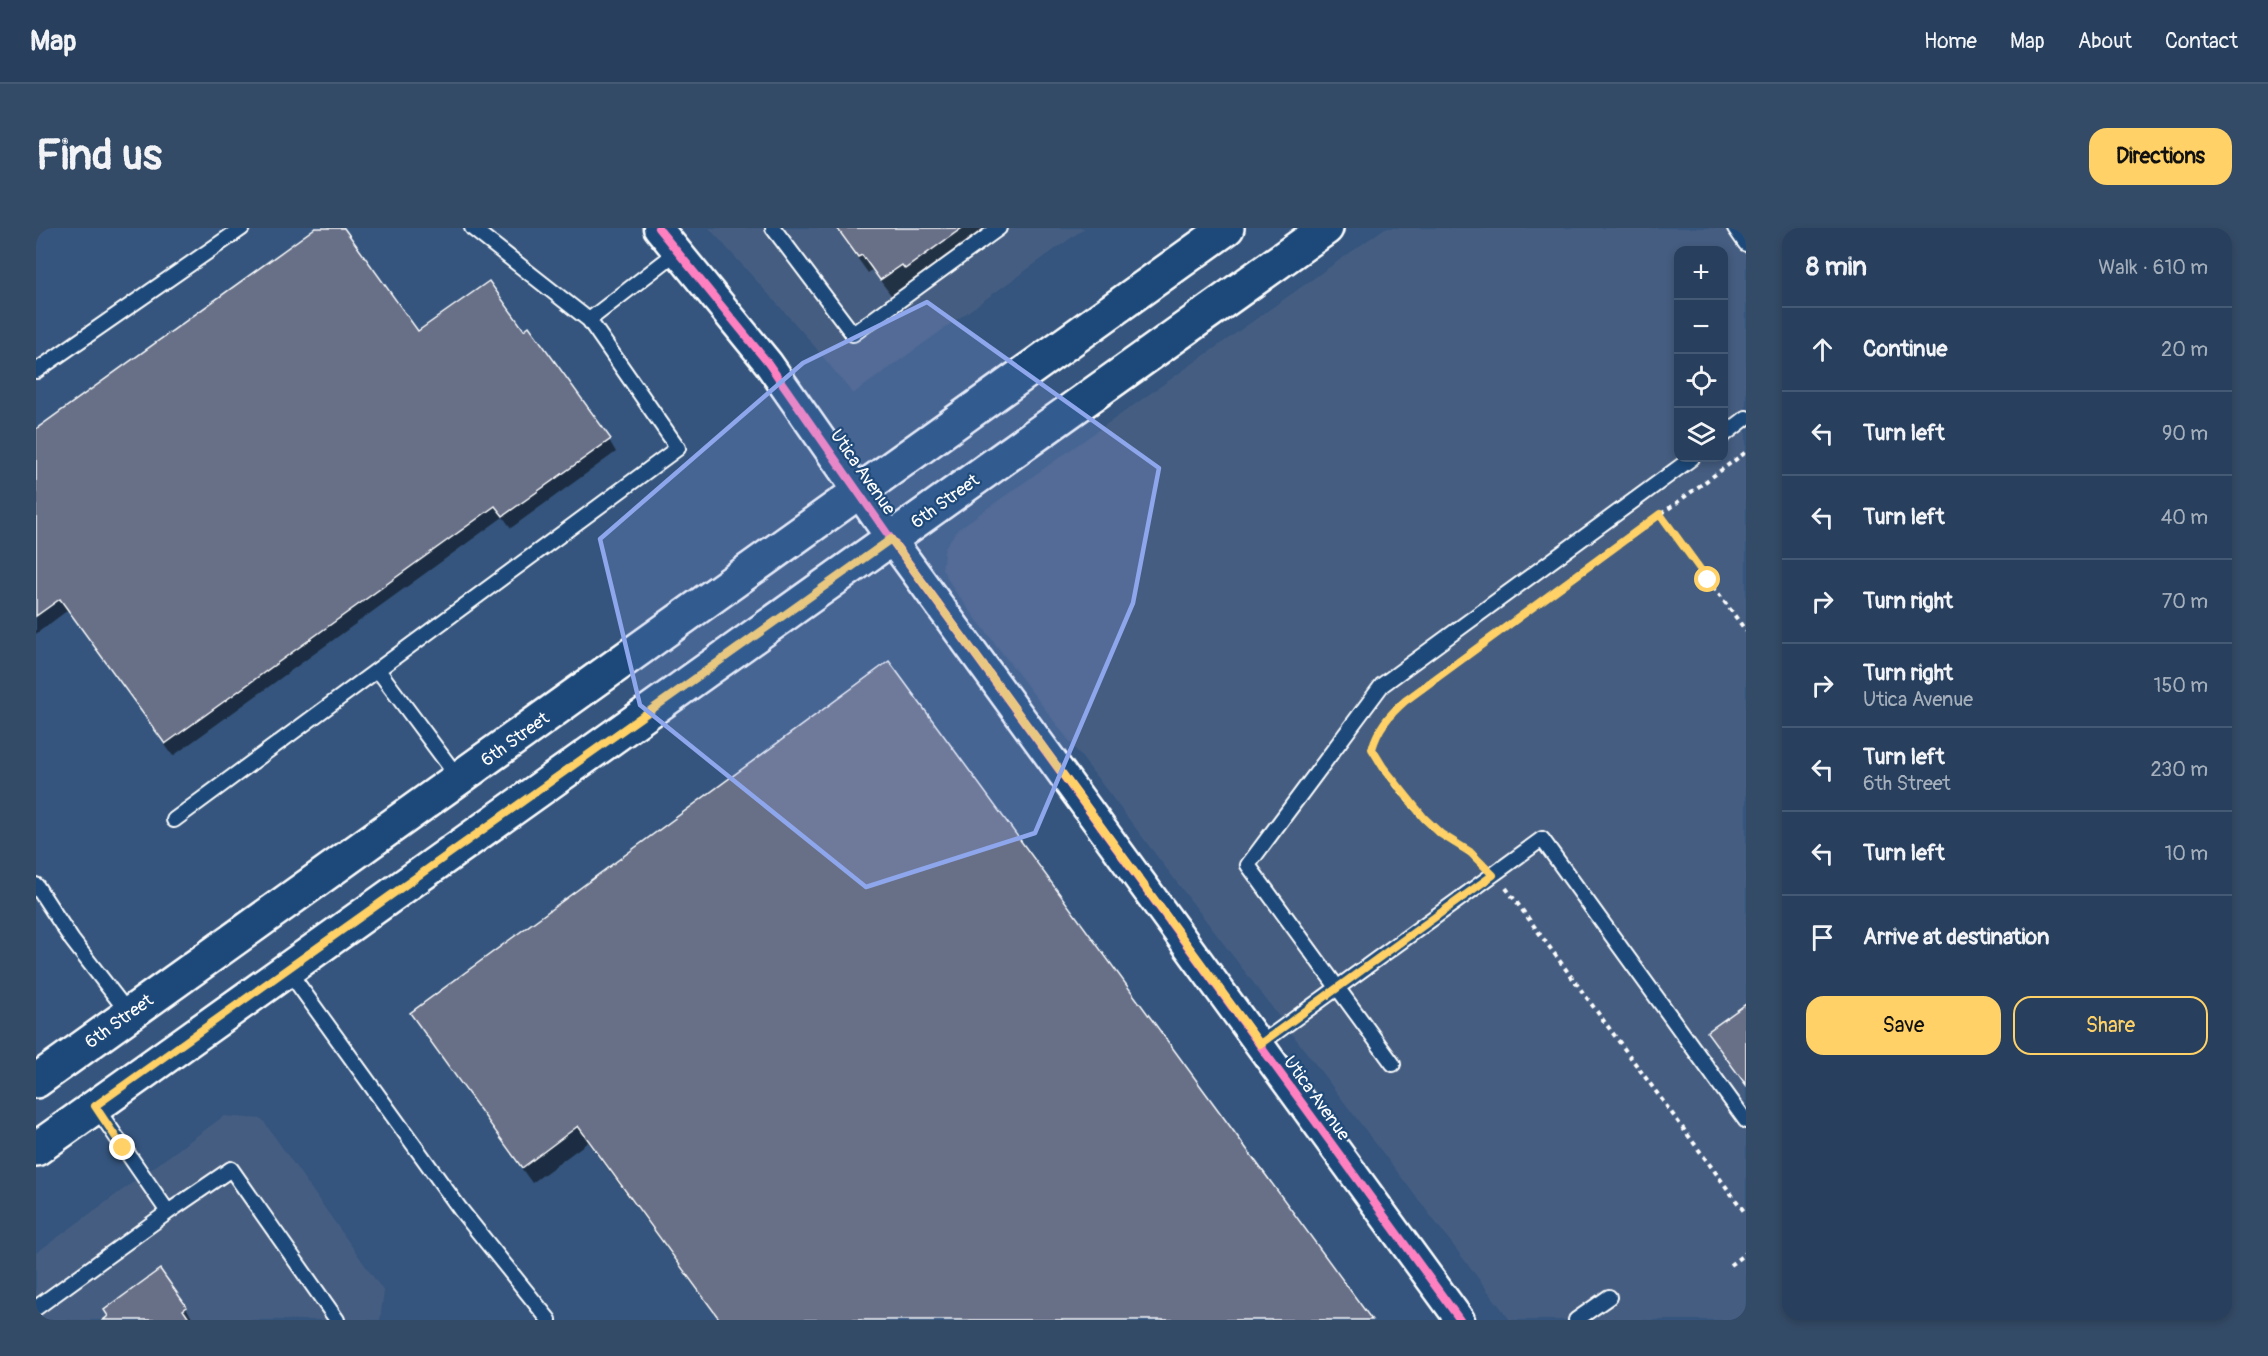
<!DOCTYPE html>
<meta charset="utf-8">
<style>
:root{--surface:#28405e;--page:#344b67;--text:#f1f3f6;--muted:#a5afbc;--line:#445973;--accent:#ffd166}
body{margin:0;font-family:Pangolin,sans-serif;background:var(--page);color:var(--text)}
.controls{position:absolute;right:18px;top:18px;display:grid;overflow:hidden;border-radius:12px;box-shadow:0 3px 9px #0003}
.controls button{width:54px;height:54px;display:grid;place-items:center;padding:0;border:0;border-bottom:2px solid var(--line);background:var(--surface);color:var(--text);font:30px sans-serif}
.stop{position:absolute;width:18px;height:18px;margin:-14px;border:4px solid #ffd166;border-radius:50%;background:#fff}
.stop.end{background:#ffd166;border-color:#fff;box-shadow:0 2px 6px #0008}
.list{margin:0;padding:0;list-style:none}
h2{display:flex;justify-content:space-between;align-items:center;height:78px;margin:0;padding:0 24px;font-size:26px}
h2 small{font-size:20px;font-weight:400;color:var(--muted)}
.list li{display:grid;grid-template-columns:39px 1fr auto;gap:18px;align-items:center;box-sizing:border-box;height:84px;padding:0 24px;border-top:2px solid var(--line)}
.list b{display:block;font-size:22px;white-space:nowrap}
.list p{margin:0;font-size:20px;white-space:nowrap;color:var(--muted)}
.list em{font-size:20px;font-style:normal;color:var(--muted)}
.actions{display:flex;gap:12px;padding:18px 24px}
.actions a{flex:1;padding:14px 0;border:2px solid var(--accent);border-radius:18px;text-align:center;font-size:21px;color:var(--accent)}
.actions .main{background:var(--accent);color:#111}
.icon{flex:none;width:33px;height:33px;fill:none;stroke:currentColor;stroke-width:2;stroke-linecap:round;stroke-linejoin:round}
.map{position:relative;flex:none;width:1710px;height:1092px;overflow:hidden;border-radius:18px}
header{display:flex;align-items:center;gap:36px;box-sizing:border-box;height:84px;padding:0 30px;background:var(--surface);border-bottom:2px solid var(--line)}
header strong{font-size:28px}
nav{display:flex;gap:33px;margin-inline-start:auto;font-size:21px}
.intro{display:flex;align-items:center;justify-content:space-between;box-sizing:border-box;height:144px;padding:0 36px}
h1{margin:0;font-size:42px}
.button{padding:15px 27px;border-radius:18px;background:var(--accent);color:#111;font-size:21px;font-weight:700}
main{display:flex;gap:36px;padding:0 36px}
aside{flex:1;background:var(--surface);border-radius:18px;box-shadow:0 3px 9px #0003}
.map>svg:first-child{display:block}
.built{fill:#445d81;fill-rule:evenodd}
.shadow{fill:#0007}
.building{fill:#676f88;stroke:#fff;stroke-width:1.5}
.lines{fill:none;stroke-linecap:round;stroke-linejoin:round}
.lane-casing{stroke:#fff;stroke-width:18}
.street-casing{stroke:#fff;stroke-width:33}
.secondary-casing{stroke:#fff;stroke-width:38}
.path{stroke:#fff;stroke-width:4;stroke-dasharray:4.5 4.5;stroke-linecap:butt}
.lane{stroke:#1f4a7a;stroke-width:14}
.street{stroke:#1f4a7a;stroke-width:28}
.secondary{stroke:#1f4a7a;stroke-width:33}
.cycleway-casing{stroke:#1f4a7a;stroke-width:11}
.cycleway{stroke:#ff80c0;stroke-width:8}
.route{stroke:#ffd166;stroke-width:8}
.marked{fill:#8ea6ec;fill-opacity:0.2;stroke:#8ea6ec;stroke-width:4.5;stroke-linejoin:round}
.labels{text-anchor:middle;stroke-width:4.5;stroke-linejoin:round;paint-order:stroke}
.street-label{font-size:18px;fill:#fff;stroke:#1f4a7a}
</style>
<header>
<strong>Map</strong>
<nav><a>Home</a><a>Map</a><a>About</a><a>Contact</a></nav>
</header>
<div class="intro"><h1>Find us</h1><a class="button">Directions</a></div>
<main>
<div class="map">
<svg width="1710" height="1092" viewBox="0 0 1710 1092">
<rect width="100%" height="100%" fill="#35557e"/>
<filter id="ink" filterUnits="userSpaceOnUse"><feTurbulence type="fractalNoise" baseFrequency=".0167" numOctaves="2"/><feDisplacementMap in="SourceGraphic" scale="12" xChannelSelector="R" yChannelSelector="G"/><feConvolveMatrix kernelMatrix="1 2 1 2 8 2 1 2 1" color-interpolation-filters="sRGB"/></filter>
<g filter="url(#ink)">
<!-- built -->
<path class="built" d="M673 0H1049L817 166 770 108Z
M1349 0H1710V1092H1474L919 363 906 341 909 319 922 301ZM1642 22H1688V230H1642Z
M188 888 226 891 348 1064 344 1092H0V1025Z"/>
<!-- shadow -->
<path class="shadow" d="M281 0H306L382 106 488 104 573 212 580 224 475 300 467 289 137 528 32 382 0 406V203Z
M800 0H950L941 7 943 11 879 57 876 52 855 67 836 42 832 45Z
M1710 778V858L1673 805Z
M376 785 1334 1092H683L552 914 496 955 385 801Z
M150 1079 157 1092H69Z"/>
<!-- building -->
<path class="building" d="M279 0H308L382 103 453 53 488 102 493 98 575 211 467 288 459 278 129 516 24 371 0 388V201Z
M801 0H926L869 41 866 37 844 52 826 27 822 29Z
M853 433 1336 1092H684L542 898 486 940 374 785Z
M1710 776V857L1671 804Z
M124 1041 151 1079 147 1082 154 1092H67L72 1088 68 1082Z"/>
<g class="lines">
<!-- lane casing -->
<g class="lane-casing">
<path id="lane" d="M436 0 553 92
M737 0 817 106 963 0
M1699 0 1710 16
M0 143 206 0
M1688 207 1710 190
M342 442 423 551
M138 592 642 220 553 92 641 24
M0 657 36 712 93 786
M251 741 424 981 513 1092
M1224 816 1506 611 1710 893
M1357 836 1212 637 1346 457 1656 230
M59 878 132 984 195 941 301 1092
M0 1080 132 984
M1540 1092 1573 1069"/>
</g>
<!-- street casing -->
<g class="street-casing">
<path id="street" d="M622 0 732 135 855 311 1424 1092"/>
</g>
<!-- secondary casing -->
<g class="secondary-casing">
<path id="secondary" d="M0 853 1191 0
M0 921 1290 0"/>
</g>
<!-- path -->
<path class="path" d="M1624 286 1710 403
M1441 632C1430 620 1415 615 1403 605 1377 582 1353 551 1336 521 1342 500 1353 487 1369 473L1710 224
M1470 660 1710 986
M1694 1037 1710 1025"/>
<!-- lane -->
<use href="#lane" class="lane"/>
<!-- street -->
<use href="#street" class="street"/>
<!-- secondary -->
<use href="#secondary" class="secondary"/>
<!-- cycleway casing -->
<g class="cycleway-casing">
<path id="cycleway" d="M622 0 732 135 855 311 1424 1092"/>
</g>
<!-- cycleway -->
<use href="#cycleway" class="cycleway"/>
</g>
</g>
<g class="lines" filter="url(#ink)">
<!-- route -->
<path class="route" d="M87 920 59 878 855 311 1224 816 1457 647 1434 624 1405 606 1388 590 1347 539 1336 521C1342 500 1353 487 1369 473L1624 286 1672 352"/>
</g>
<!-- marked area -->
<path class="marked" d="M891 74 1123 240 1097 375 999 605 830 659 604 477 564 311 767 135Z"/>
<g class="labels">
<!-- street labels -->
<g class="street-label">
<text transform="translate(827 244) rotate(55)" y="6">Utica Avenue</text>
<text transform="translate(909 273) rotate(-36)" y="6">6th Street</text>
<text transform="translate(479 511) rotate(-36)" y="6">6th Street</text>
<text transform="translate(83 793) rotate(-36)" y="6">6th Street</text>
<text transform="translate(1281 870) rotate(54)" y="6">Utica Avenue</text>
</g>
</g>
</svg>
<div class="controls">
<button>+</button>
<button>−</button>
<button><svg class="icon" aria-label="locate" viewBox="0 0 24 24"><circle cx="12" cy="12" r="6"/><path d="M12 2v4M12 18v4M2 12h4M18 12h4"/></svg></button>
<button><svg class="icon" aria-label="layers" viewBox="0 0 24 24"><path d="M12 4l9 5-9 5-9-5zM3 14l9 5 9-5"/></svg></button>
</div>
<div class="stop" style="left:1672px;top:352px"></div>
<div class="stop end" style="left:87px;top:920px"></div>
</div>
<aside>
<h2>8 min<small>Walk · 610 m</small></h2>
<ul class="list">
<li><svg class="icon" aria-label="ahead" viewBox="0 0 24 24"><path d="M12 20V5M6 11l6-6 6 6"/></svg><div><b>Continue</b></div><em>20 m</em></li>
<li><svg class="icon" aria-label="left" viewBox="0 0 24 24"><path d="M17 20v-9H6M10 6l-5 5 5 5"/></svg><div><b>Turn left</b></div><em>90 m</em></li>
<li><svg class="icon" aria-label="left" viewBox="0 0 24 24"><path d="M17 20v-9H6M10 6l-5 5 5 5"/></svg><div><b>Turn left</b></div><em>40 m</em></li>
<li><svg class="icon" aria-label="right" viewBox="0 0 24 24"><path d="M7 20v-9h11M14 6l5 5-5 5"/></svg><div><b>Turn right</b></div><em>70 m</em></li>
<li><svg class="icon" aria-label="right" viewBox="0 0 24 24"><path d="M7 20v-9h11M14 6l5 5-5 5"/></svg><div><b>Turn right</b><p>Utica Avenue</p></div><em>150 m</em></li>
<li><svg class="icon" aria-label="left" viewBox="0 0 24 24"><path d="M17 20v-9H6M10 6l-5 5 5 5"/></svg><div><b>Turn left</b><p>6th Street</p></div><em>230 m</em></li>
<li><svg class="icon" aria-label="left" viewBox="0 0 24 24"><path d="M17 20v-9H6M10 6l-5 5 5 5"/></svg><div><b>Turn left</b></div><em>10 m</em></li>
<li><svg class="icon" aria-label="arrive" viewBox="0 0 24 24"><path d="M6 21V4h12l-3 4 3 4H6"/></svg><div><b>Arrive at destination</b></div></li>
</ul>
<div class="actions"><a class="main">Save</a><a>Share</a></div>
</aside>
</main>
